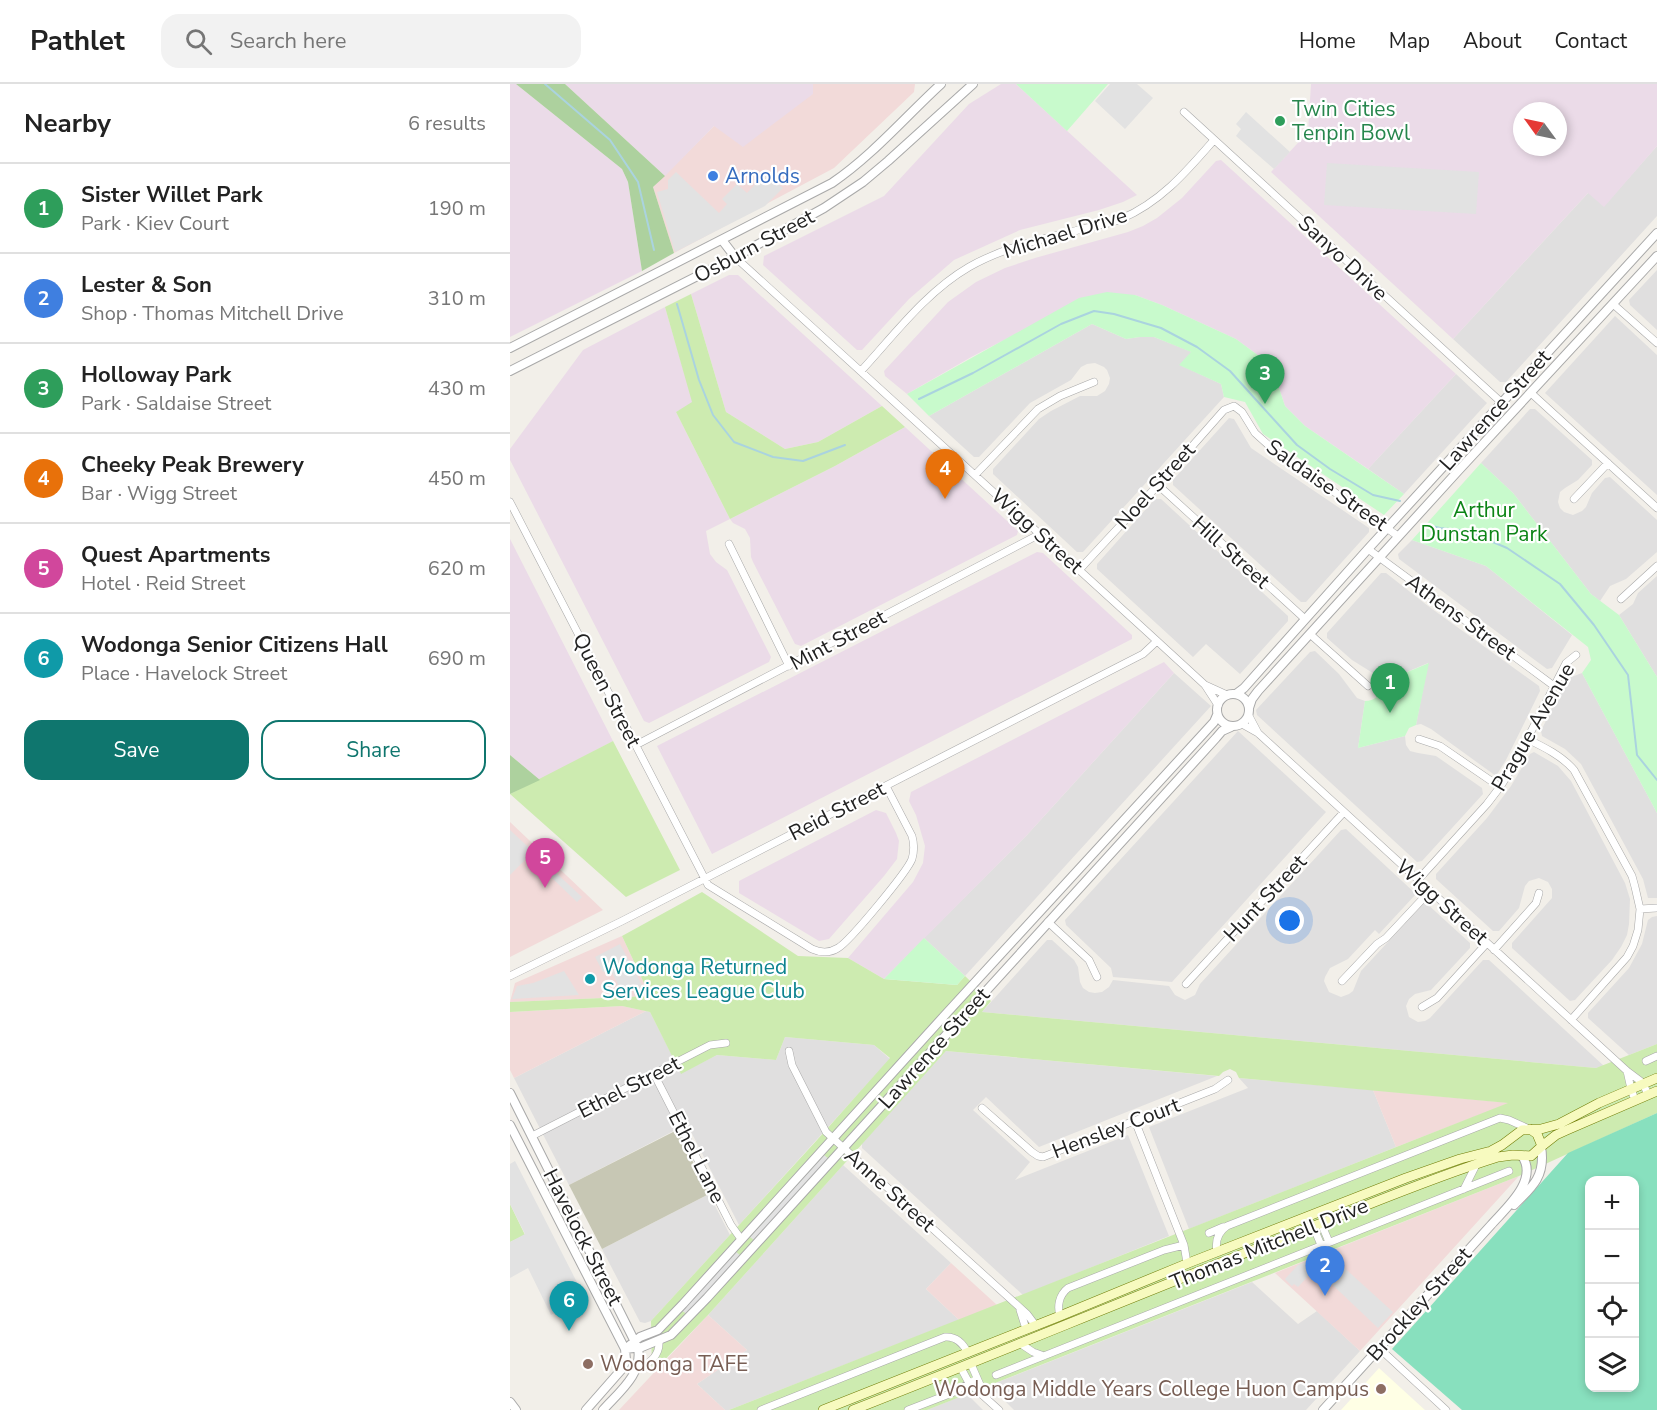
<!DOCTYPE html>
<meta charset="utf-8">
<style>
:root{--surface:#fff;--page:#f2f2f2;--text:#222;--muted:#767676;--line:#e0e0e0;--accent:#0f766e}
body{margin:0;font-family:"Nunito Sans",sans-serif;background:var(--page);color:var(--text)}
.controls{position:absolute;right:18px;bottom:18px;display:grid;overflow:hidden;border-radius:12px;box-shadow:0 3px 9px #0003}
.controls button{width:54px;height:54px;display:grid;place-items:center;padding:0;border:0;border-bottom:2px solid var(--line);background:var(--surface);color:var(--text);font:30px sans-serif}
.compass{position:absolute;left:1003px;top:18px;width:54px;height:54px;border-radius:50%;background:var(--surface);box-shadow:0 3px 9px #0003;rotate:303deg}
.you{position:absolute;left:780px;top:837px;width:21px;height:21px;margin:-15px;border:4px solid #fff;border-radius:50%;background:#1a73e8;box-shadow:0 0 0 9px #1a73e833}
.badge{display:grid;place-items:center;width:39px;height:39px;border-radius:50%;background:var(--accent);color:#fff;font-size:20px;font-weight:700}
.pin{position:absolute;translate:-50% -50px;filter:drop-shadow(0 2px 3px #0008)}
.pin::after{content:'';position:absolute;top:32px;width:21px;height:18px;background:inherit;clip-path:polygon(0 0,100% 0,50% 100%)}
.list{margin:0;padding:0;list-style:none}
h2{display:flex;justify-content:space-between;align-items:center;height:78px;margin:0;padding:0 24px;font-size:26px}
h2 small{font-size:20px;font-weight:400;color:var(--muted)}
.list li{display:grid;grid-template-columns:39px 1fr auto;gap:18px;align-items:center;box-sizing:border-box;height:90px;padding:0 24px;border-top:2px solid var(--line)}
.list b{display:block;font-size:22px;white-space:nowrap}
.list p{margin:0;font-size:20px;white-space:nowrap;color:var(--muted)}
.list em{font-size:20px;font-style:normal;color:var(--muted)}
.actions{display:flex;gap:12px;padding:18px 24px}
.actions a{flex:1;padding:14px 0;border:2px solid var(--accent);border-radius:18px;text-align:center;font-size:21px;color:var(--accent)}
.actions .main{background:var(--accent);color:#fff}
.icon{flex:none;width:33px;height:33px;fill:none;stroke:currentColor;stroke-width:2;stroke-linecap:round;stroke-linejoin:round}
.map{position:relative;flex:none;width:1147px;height:1326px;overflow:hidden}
header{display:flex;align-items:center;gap:36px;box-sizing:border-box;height:84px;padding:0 30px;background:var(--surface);border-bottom:2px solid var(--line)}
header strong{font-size:28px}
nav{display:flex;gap:33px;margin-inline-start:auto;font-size:21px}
.search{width:420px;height:54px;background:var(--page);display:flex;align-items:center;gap:15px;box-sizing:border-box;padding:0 21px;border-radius:18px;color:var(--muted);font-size:22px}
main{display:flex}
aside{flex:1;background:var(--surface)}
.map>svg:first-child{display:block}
.residential{fill:#e0dfdf}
.commercial{fill:#f2dad9}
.industrial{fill:#ebdbe8;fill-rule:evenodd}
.education{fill:#ffffe5}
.construction{fill:#c7c7b4}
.grass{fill:#cdebb0}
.forest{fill:#add19e}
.park{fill:#c8facc}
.pitch{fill:#88e0be;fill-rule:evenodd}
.parking{fill:#e2e2e2}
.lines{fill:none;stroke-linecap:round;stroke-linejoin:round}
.stream{stroke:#aad3df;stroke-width:2}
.minor-casing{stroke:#a9a9a9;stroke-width:8}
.tertiary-casing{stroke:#a9a9a9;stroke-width:10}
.secondary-casing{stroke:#707d05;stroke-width:10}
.minor{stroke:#fff;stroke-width:7}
.tertiary{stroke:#fff;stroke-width:8}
.secondary{stroke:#f7fabf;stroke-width:9}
.leisure-dot{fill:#2e9e5b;stroke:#fff;stroke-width:2}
.shop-dot{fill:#3f7fe0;stroke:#fff;stroke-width:2}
.culture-dot{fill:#0f9aa8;stroke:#fff;stroke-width:2}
.education-dot{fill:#8d6e63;stroke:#fff;stroke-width:2}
.labels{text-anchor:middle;stroke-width:4.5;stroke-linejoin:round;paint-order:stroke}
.leisure-label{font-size:21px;fill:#27864d;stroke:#fff;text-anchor:start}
.shop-label{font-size:21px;fill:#366cbe;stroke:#fff;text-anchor:start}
.street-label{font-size:21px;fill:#222;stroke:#fff}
.park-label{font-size:21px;fill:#0c8416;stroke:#fff}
.culture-label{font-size:21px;fill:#0d838f;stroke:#fff;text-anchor:start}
.education-label{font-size:21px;fill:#785e54;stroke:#fff;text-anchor:start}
</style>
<header>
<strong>Pathlet</strong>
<div class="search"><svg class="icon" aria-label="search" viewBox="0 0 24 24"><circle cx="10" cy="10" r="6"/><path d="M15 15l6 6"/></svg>Search here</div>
<nav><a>Home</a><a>Map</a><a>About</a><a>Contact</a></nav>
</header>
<main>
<aside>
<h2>Nearby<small>6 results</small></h2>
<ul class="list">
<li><span class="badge" style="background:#2e9e5b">1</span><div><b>Sister Willet Park</b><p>Park · Kiev Court</p></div><em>190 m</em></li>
<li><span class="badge" style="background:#3f7fe0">2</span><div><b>Lester &amp; Son</b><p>Shop · Thomas Mitchell Drive</p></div><em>310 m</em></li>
<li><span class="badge" style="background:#2e9e5b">3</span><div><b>Holloway Park</b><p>Park · Saldaise Street</p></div><em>430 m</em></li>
<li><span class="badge" style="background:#e8710a">4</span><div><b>Cheeky Peak Brewery</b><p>Bar · Wigg Street</p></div><em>450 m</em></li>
<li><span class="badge" style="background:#d1479c">5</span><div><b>Quest Apartments</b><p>Hotel · Reid Street</p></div><em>620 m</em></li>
<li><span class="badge" style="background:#0f9aa8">6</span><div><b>Wodonga Senior Citizens Hall</b><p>Place · Havelock Street</p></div><em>690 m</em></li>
</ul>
<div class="actions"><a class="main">Save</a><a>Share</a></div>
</aside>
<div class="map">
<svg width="1147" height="1326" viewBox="0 0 1147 1326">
<rect width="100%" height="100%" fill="#f2efe9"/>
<!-- residential -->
<path class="residential" d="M1147 62V132L996 298H990L943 255 1079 108 1094 122Z
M1147 186V246L1120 221 1119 216Z
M1105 232 1147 271V411L1035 309Z
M582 240 616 255 630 253H644L682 268 670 281 711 300 714 313 573 468H567L483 390V385L529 335 541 327 570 312H587L595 307 599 300 600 294 597 286 594 283 585 279 577 280 571 283 561 296 520 319 469 373H464L419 332Z
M946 290 977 319 894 410 858 385Z
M1020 325H1025L1082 376V381L1068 396 1055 404 1050 408 1048 418 1050 424 1054 428 1063 431 1072 427 1076 423 1082 409 1095 394 1100 393 1147 436V468L1116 495 1100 502 1090 517 1081 510 1003 409 971 379Z
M719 334 724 335 741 364 859 444V448L796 518H791L663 401V396Z
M645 415H651L778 532V537L730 590 696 560 683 573 587 485V480Z
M902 456 976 482 1062 551 1042 584 1037 585 889 475 888 470Z
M871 489H876L918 522 1029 602 1030 607 996 676 986 692 921 645 911 640 906 641 918 579 871 599 866 591 842 576 817 554V549Z
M1147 492V593L1109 531 1123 520 1128 509Z
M805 567 829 590 847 614 855 617 848 664 895 652 896 661 900 667 908 669 926 672 972 704 973 710 912 777 907 778 747 631 746 626 800 568Z
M664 589 701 622 455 892 414 854 517 751Z
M1072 589 1147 729V814H1138L1133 795 1071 680 1055 665 1032 652 1031 647 1056 595Z
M728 647 816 728 662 898 603 893 601 884 556 841 555 836Z
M1024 668 1048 682 1061 697 1115 799 1120 815 1119 840 1117 851 1111 863 1102 876 1065 916 1060 917 1002 864V859L1042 814V805L1038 798 1029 794 1019 797 1015 802 1009 824 989 847H983L926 795V790L977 734 1001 702 1020 670Z
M836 745 906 810 869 850 865 846 838 875 820 884 815 893 814 897 819 908 831 913 839 910 843 907 851 887 915 818 960 859V864L921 906 905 910 899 915 896 922 899 933 908 938 915 937 920 934 973 876H979L1094 982 1086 984 472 928 537 856H542L564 876 568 883 570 898 573 904 579 908 585 909 592 908 599 903 603 896 659 902 665 911 675 916 685 911 690 900 831 746Z
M1147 832V960L1119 971 1078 934V929L1119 884 1132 860 1138 836 1142 833Z
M136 927 140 928 171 989 207 971 266 976 275 953 364 961 380 975 229 1141 177 1040 59 1101 4 994Z
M436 967 707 992 529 1063 476 1013 463 1026 520 1078 505 1096 618 1051 659 1152 513 1211 352 1064V1059Z
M729 994 863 1006 886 1063 679 1145 639 1043 738 1004Z
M333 1081 441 1179 416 1205 449 1236 219 1326H215L187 1300 237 1266 198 1231Z
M199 1110 220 1151 141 1237 135 1239 130 1238 92 1165Z
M742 1198 788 1240 807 1227 850 1267 796 1326H504L482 1304 483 1300Z
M457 1310 473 1326H417Z"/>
<!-- commercial -->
<path class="commercial" d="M303 0H405L404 8 324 84 164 169 143 103 204 42 302 10Z
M0 738 93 826 0 873Z
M112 852 140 912 0 918 5 899Z
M112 922 136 927 4 994 0 986V928Z
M863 1006 1000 1019 886 1063Z
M1009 1092 850 1267 765 1189Z
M441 1179 487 1221 449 1236 416 1205Z
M198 1231 237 1266 187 1300 215 1326H109Z"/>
<!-- industrial -->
<path class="industrial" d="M0 0H6L112 85 118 98 132 187 0 253Z
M55 0H303V10L233 63 204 42 155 92Z
M491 0H506L627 111 613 118 589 126 510 146 444 176 399 215 352 266H347L253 181 254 172 374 112 459 20Z
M801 0H1147V62L1094 123 1078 109 943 255 761 88 798 48ZM1012 27H1048V63H1012Z
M711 76 946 290 858 385 795 342 775 322 766 295 749 272 726 255 652 221 625 211 506 250 463 272 397 310 375 292 374 287 438 218 466 198 495 184 525 174 618 148 633 142 647 134 672 114 706 77Z
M219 191H228L372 322 308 358 275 365 216 328 181 210Z
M155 223 183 319 166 328 220 435 325 382 395 343 508 447 507 451 291 562 285 560 243 478 241 473 240 454 235 445 223 439 220 435 196 447 200 470 206 478 217 486 261 573 259 578 139 639 134 637 0 376V365L73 266Z
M0 455 103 657 30 696 0 671Z
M527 468 533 469 622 551V555L202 770 147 662Z
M654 578 664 589 517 751 374 895 338 874 403 798 413 779 415 762 406 731 399 717 401 708Z
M366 726 376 729 386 749 389 757 387 775 374 792 319 855 309 857 229 809V797Z"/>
<!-- education -->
<path class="education" d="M869 1284 915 1326H831Z"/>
<!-- construction -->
<path class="construction" d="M167 1046 199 1110 92 1165 59 1101Z"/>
<!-- grass -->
<path class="grass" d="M181 210 216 328 275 365 308 358 372 322 395 343 325 382 220 435 166 328 182 318 155 223Z
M103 657 170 786 116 813 0 710Z
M192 808 288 872 338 874 374 895 447 901 455 892 481 917 472 928 1086 984 1147 960V1029L1009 1092 417 1326H219L998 1019 729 994 726 988 720 985 713 988 709 992 436 967 198 1231 142 1289 141 1237 307 1056 380 974 364 961 275 953 266 976 207 971 171 990 140 928 112 922 0 928V918L140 912 112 852Z
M0 1120 15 1151 0 1158Z"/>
<!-- forest -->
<path class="forest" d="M6 0H55L155 92 143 103 164 169 132 187 118 98 112 85Z
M0 671 30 696 0 710Z"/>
<!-- park -->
<path class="park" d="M506 0H598L557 47Z
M597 208 625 211 652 221 726 255 749 272 766 295 775 322 795 342 894 410 874 431 753 350 735 318 714 313 711 300 669 281 681 268 644 253H630L616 255 582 240 419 332 397 310 569 214Z
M971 379 1003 409 1081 510 1109 531 1147 593V729L1072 589 1081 576 1078 563 976 482 902 456Z
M919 579 906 641 899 644 895 652 848 664 855 617C865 617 872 611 871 599Z
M414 854 455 892 447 901 374 895Z"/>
<!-- pitch -->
<path class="pitch" d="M1147 1029V1326H952L882 1265 1058 1069ZM1080 1096H1124V1304H1080Z"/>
<!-- parking -->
<path class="parking" d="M600 0H627L643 14 615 45 585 17Z
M736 28 780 68 764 85 726 52 731 45 726 40Z
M817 79 969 88 966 130 814 121Z
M166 88 209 129 217 120 212 115 227 100 237 109 256 89 273 104 255 122 165 168 147 108 158 105V96Z
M0 746 72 813 67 818 19 772 0 791Z
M110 860 133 903 111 906 100 885 93 888 85 873Z
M54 887 69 911 2 915 7 902 23 899Z
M314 1071 319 1075 245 1157 240 1153Z
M5 1077 75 1214 41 1231 18 1184 0 1194V1158L15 1150 0 1120V1080Z
M225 1167 231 1172 178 1231 171 1226Z
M818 1169 883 1228 868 1244 810 1189 802 1184 798 1186 801 1189 788 1203 784 1200 782 1202 775 1195 788 1181Z"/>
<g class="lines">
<!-- stream -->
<path class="stream" d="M35 0 100 56 128 98 144 166
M167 220 189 296 203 331 224 358 263 373 293 377 335 361
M409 315 463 289 551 240 584 227 604 230 651 244 687 263 720 287 787 361 820 385 863 411 890 417
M914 440 930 444 957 447 997 464 1050 500 1084 541 1118 591 1127 671 1147 696"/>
<!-- minor casing -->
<g class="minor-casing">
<path id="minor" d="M674 28 992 319
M225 173 634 545 695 601 708 621
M1103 220 1147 259
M351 287C385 250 416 208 459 183 494 163 533 155 572 145 585 142 599 140 611 135 651 118 677 87 704 56
M1021 309 1147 424
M465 391 528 325 550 312 584 298
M648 401 795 535
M1064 415 1098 379
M0 418 198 801 302 865C311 869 320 869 328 864 340 857 397 788 402 775 404 768 404 759 402 752L376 702
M219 460 279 582
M858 465 1044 602
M569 486 648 401 714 326 724 322 732 328 745 349 765 367 888 452
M1111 515 1147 482
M801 551 858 602
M695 601 717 611
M739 632 748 649
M732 640 748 649 1117 987 1133 999 1138 1011
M909 655 930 662 990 703
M1017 655C1034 663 1052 672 1064 686L1122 792 1125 803 1130 825 1128 846 1123 862 1117 873 1061 936
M126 661 530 450
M908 796 977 720 990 703 1004 681 1056 579 1066 571
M1130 825 1147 824
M538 838 579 876 587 893
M984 866 1026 819 1029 809
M0 892 112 837 633 570 647 557
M832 897 867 860 876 854 920 807
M676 900 834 728
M912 923 927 914 977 859
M279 967 282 981 316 1048 517 1230 526 1242
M1136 977 1147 972
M1117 987 1121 1005 1125 1016
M144 990 221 1141 231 1155
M472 1024 522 1068 528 1072 533 1073 705 1005 718 996
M625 1037 674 1161 677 1179
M22 1052 200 961 216 959
M954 1105 966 1081
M811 1139 819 1158
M803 1142 811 1161
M699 1149 713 1143
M707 1168C705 1157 708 1148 717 1142L990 1034 999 1036 1019 1045
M510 1226 516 1245
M550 1232C547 1222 549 1211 558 1204L654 1166 674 1161
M511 1260 523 1268 534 1272
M869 1264 936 1326
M461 1280 471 1303 477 1312
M128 1283C141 1280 150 1270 149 1257
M451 1284 459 1299 489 1326
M486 1291 999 1087
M251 1326 435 1253C446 1252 453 1259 458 1269
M398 1326 442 1309 467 1295"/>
</g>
<!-- tertiary casing -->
<g class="tertiary-casing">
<path id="tertiary" d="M212 156 225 173
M0 264 322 99C363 71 395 33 431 0
M0 287 225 173 314 124 353 98 378 77 463 0
M707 626a16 16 0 1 1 32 0a16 16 0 1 1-32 0Z
M726 610 734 604 858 465 1147 149
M739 624 742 615 748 607 948 387 1147 172
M0 1009 128 1264C133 1290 109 1308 93 1326
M0 1041 115 1265 116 1276 112 1285 76 1326
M1004 1121C1023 1103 1036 1091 1031 1063
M115 1265 132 1263 161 1251 197 1214 706 654 712 647 721 643
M115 1265 130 1253 148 1246 173 1220 434 932 704 638 707 631
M0 1318 6 1326
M813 1326 981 1141C996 1124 1029 1096 1012 1072"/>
</g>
<!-- secondary casing -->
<g class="secondary-casing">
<path id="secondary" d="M1032 1062 1046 1051 1057 1046 1147 1007
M313 1326 550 1232 681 1178 896 1094 950 1075 981 1067 992 1061 1012 1046 1031 1045 1049 1040 1089 1019 1147 994
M343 1326C499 1265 653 1200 809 1140 868 1117 927 1092 988 1073L1003 1071 1021 1072 1032 1062 1027 1050 1020 1045"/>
</g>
<!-- minor -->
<use href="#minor" class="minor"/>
<!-- tertiary -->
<use href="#tertiary" class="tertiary"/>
<!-- secondary -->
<use href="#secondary" class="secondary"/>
</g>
<!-- markers -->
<circle class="leisure-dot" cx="770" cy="37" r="6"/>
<circle class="shop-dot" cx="203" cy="92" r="6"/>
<circle class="culture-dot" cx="80" cy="895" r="6"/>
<g class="education-dot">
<circle cx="78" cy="1280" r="6"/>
<circle cx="871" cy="1305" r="6"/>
</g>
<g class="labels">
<!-- leisure labels -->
<g class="leisure-label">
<text x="782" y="32">Twin Cities<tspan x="782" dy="24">Tenpin Bowl</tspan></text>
</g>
<!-- shop labels -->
<g class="shop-label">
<text x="215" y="99">Arnolds</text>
</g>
<!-- street labels -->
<g class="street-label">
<text transform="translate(555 149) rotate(-17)" y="7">Michael Drive</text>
<text transform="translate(244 162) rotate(-28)" y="7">Osburn Street</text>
<text transform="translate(833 174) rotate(43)" y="7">Sanyo Drive</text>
<text transform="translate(985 326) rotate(-48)" y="7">Lawrence Street</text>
<text transform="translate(817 401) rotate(35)" y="7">Saldaise Street</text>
<text transform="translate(645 402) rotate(-48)" y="7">Noel Street</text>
<text transform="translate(527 447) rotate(42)" y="7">Wigg Street</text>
<text transform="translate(721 468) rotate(42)" y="7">Hill Street</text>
<text transform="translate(951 533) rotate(36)" y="7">Athens Street</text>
<text transform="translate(328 556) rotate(-28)" y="7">Mint Street</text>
<text transform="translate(97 606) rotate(63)" y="7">Queen Street</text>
<text transform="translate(1023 643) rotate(-60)" y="7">Prague Avenue</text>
<text transform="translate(327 727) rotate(-27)" y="7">Reid Street</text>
<text transform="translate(755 814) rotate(-47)" y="7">Hunt Street</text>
<text transform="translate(932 818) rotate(42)" y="7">Wigg Street</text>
<text transform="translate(424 964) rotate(-48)" y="7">Lawrence Street</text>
<text transform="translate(119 1003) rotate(-27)" y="7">Ethel Street</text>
<text transform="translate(606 1044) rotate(-21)" y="7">Hensley Court</text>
<text transform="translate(187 1073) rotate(63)" y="7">Ethel Lane</text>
<text transform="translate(380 1106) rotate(42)" y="7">Anne Street</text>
<text transform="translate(73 1153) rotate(63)" y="7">Havelock Street</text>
<text transform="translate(759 1160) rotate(-22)" y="7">Thomas Mitchell Drive</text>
<text transform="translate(909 1220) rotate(-48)" y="7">Brockley Street</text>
</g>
<!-- park labels -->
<g class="park-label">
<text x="974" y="433">Arthur<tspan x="974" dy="24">Dunstan Park</tspan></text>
</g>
<!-- culture labels -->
<g class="culture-label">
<text x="92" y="890">Wodonga Returned<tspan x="92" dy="24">Services League Club</tspan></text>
</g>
<!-- education labels -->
<g class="education-label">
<text x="90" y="1287">Wodonga TAFE</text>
<text x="859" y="1312" text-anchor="end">Wodonga Middle Years College Huon Campus</text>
</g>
</g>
</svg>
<div class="controls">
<button>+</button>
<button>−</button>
<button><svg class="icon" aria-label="locate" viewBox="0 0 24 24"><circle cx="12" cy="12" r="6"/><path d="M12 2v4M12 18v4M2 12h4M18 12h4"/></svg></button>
<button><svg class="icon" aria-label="layers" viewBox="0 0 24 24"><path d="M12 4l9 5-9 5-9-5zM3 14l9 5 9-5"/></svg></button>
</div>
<svg class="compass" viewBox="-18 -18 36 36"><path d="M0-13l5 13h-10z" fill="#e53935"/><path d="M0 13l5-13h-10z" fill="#767676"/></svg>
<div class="you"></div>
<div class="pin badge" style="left:880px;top:629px;background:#2e9e5b">1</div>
<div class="pin badge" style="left:815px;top:1212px;background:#3f7fe0">2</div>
<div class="pin badge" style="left:755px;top:320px;background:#2e9e5b">3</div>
<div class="pin badge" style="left:435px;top:415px;background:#e8710a">4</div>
<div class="pin badge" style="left:35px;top:804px;background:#d1479c">5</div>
<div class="pin badge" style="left:59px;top:1247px;background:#0f9aa8">6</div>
</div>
</main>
